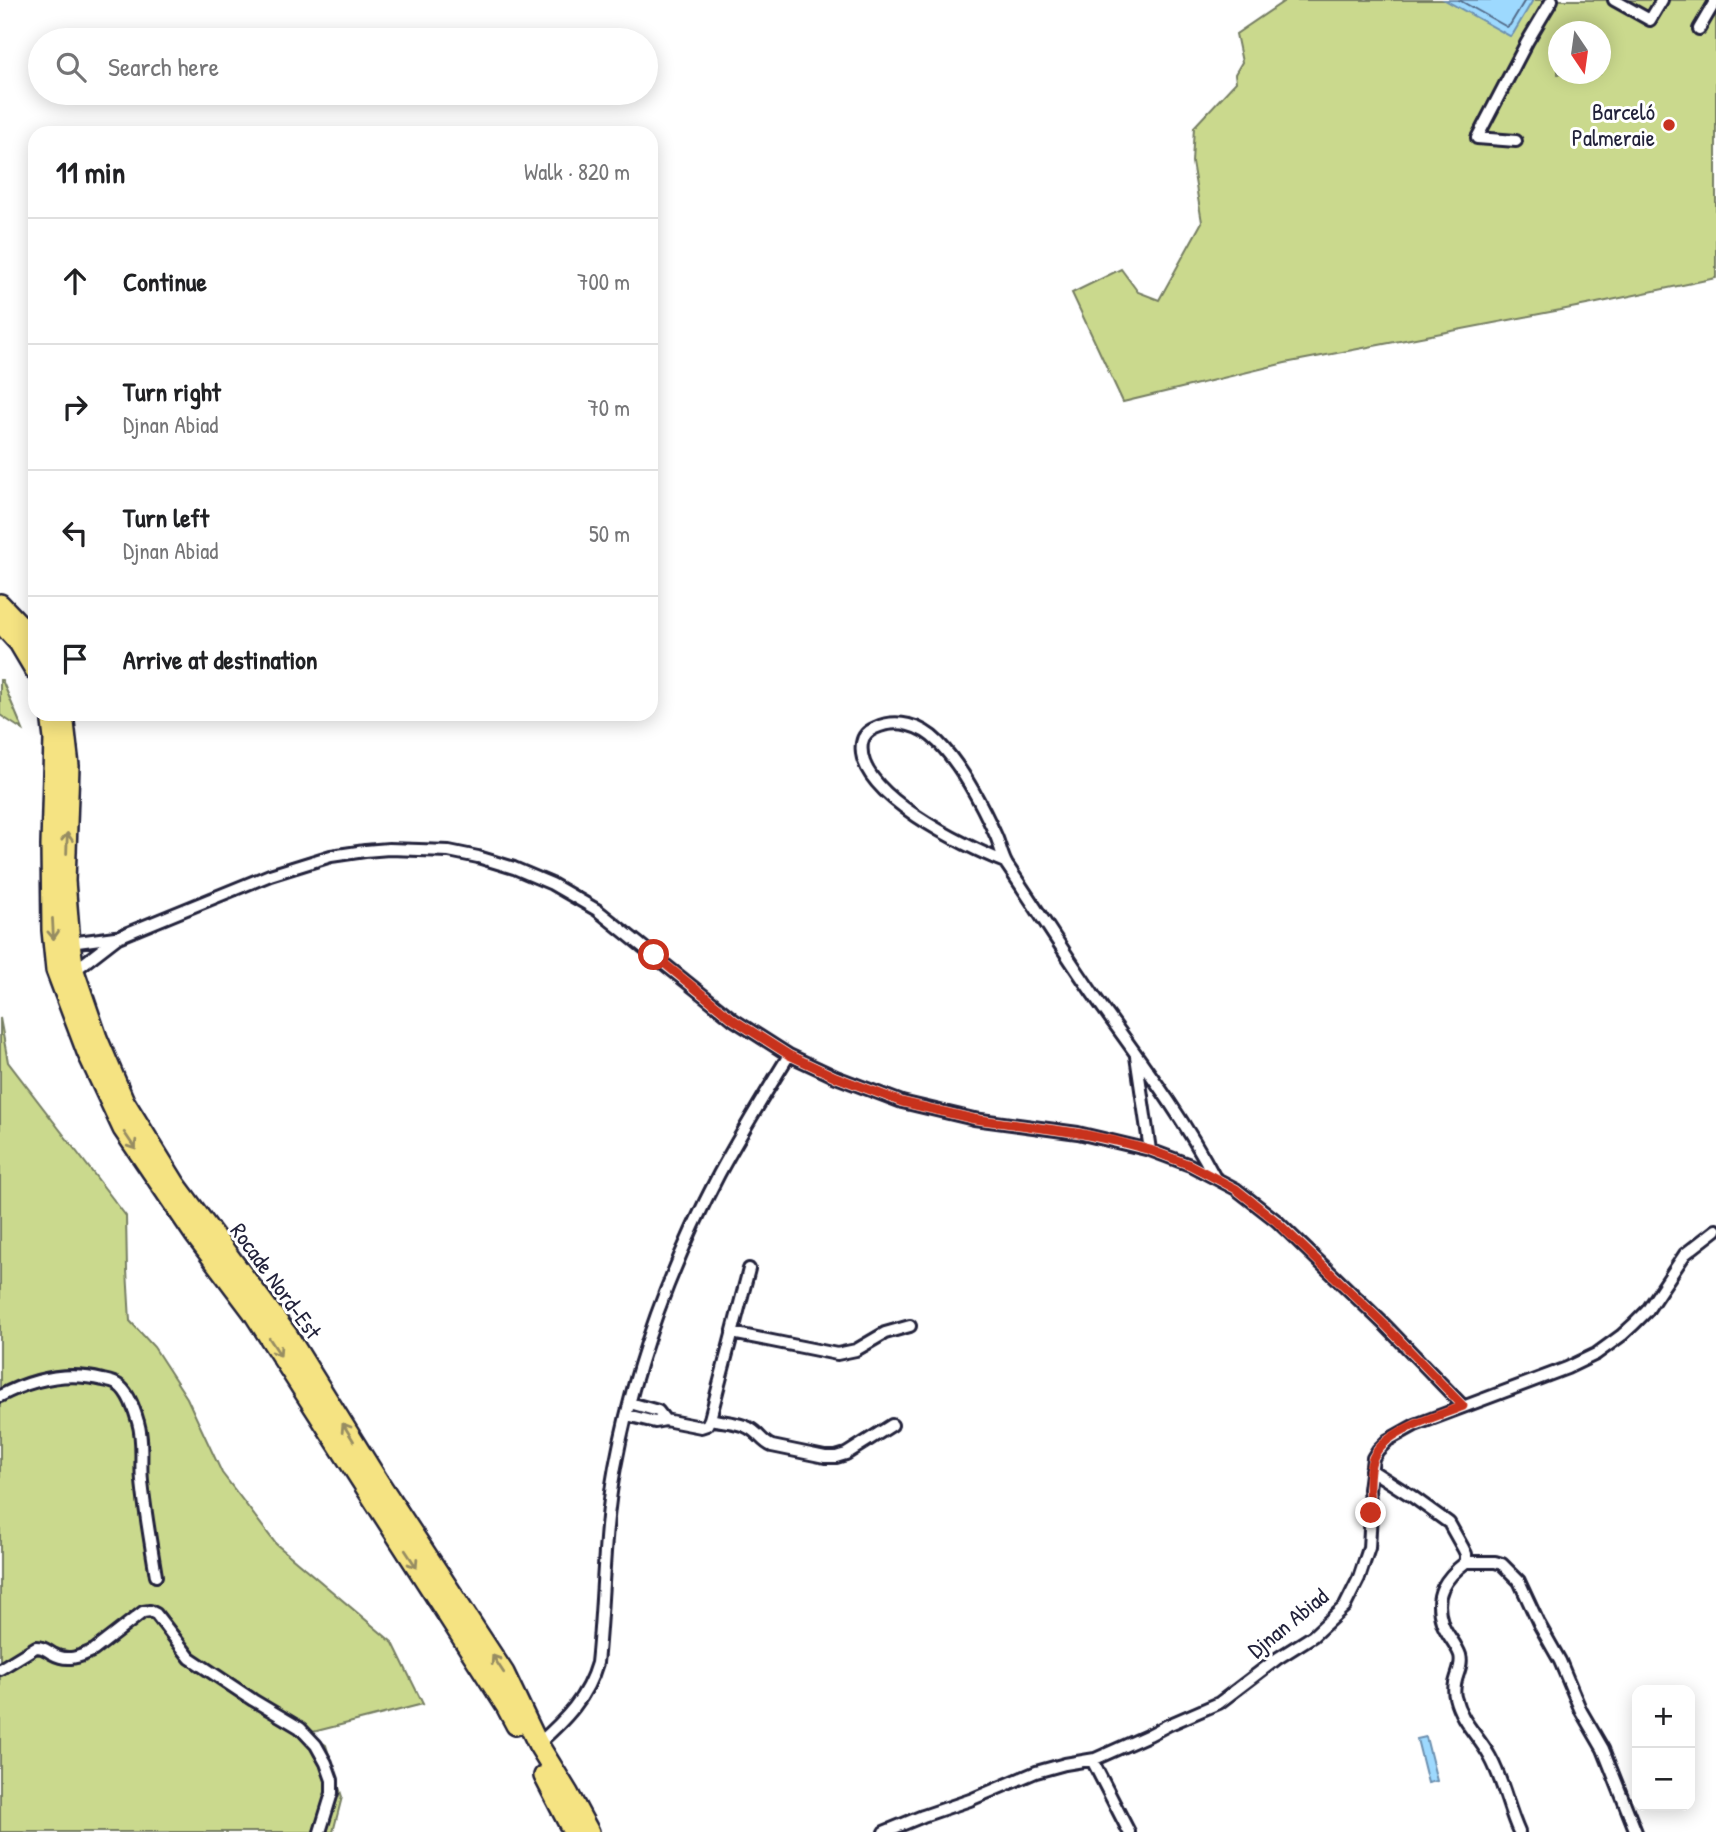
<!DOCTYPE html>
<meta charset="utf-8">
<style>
:root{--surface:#fff;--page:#f6f6f6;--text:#202124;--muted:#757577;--line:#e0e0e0}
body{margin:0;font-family:"Patrick Hand",sans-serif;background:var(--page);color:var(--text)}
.controls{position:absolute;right:21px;bottom:21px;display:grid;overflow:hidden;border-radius:14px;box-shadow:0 4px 18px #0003}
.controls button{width:63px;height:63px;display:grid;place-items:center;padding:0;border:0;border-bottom:2px solid var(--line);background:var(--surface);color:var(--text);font:35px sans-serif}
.compass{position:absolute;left:1548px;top:21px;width:63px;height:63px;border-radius:50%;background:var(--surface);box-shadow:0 4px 18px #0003;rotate:167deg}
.stop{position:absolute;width:21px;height:21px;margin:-16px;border:5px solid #c8321e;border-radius:50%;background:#fff}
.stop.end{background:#c8321e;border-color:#fff;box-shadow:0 2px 7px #0008}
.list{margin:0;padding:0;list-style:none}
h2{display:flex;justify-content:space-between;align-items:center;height:91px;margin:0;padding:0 28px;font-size:30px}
h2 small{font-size:23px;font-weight:400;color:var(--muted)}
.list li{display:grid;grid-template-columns:46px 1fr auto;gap:21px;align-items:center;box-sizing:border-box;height:126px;padding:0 28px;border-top:2px solid var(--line)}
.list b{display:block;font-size:26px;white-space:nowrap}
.list p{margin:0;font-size:23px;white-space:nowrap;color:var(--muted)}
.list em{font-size:23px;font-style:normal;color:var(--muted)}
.icon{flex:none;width:38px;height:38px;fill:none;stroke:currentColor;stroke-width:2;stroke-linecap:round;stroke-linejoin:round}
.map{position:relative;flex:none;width:1716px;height:1832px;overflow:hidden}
.search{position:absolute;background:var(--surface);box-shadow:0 4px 18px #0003;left:28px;top:28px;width:630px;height:77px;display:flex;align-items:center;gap:18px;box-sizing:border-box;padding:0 24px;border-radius:38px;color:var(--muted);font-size:26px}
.panel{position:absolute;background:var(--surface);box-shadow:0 4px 18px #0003;left:28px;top:126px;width:630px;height:595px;border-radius:21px}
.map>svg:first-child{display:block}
.green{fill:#cad98d;stroke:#767e64;stroke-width:2;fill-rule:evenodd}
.water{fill:#9dd9fe;stroke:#6c90b0;stroke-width:2}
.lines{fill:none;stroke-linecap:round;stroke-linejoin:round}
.shore{stroke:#536b89;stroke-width:2}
.street-casing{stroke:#22223b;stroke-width:16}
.highway-casing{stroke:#22223b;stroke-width:24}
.street{stroke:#fff;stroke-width:10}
.highway{stroke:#f5e382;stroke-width:19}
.oneway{stroke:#968c62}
.route{stroke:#c8321e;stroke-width:9}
.poi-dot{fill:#c8321e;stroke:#fff;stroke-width:2.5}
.labels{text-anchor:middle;stroke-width:6;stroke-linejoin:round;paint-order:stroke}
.poi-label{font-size:23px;fill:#22223b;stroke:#fff;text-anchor:end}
.street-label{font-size:23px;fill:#22223b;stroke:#fff}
</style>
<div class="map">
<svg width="1716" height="1832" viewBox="0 0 1716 1832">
<rect width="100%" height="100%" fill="#fff"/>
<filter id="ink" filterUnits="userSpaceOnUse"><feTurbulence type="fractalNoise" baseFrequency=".0143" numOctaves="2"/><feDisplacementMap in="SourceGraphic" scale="14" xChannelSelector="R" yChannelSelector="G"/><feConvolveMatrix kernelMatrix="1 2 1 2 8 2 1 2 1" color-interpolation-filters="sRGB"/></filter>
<g filter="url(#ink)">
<!-- green -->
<path class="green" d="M1286 0H1716V278L1592 304 1285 363 1123 402 1072 293 1121 269 1138 292 1159 300 1202 222 1192 162 1194 127 1236 82 1235 74 1242 62 1236 34ZM1558 32H1600V74H1558Z
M0 680H2L23 730 0 715Z
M0 1018 8 1062 126 1216 127 1270 130 1321 154 1347 187 1398 222 1473 276 1544 393 1643 423 1704 309 1733 326 1745 342 1797 333 1832H0Z"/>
<!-- water -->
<path class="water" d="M1445 0H1533L1513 34 1510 36Z
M1426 1737 1437 1781 1428 1783 1417 1739Z"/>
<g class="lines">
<!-- shore -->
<path class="shore" d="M1459 0 1507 27 1510 25 1525 0"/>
<!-- street casing -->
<g class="street-casing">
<path id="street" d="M1614 0 1650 20 1662 0
M1699 29 1716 0
M1516 141 1477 138 1527 42 1552 0
M1005 862C967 847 854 794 862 743 863 736 868 731 875 728 897 718 921 725 938 742 962 766 982 805 996 836 1000 845 1002 857 1007 865 1037 909 1065 954 1095 997 1137 1056 1181 1113 1215 1178
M70 943 115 937
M74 971 118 937 270 875 331 856 365 851 389 849 449 851 478 857 514 868 552 884 597 910 734 1020 789 1055 836 1077 902 1102 974 1119 1078 1133 1150 1150 1190 1165 1236 1189 1277 1221 1385 1325 1463 1406
M1136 1056 1150 1150
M732 1333 837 1354 856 1350 885 1333 910 1326
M0 1396C32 1379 68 1371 103 1380 108 1381 114 1382 118 1385 128 1391 135 1411 138 1422 144 1441 140 1461 142 1481 145 1513 151 1544 156 1576
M630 1403 658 1411 665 1420
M627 1415 655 1422 665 1420 701 1427 707 1425 710 1419 749 1269
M710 1419C722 1422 738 1422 749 1428 759 1433 762 1442 772 1446L825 1457H836L846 1454 892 1425
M1371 1470 1413 1497 1449 1523 1463 1548 1466 1554V1562C1445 1578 1433 1595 1442 1622 1445 1633 1456 1643 1460 1655 1464 1669 1451 1680 1455 1697 1461 1722 1478 1735 1490 1757 1503 1780 1508 1808 1519 1832
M1466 1562H1495L1502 1564 1519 1581 1539 1624 1560 1661 1581 1711 1603 1749 1636 1832
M0 1669 36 1647C44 1647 46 1650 53 1654 67 1662 80 1657 94 1650L143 1612 150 1611 156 1614 190 1658 253 1700 300 1728 316 1745 326 1763 332 1780V1793L320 1832
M538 1744C565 1720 587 1698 597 1663 604 1597 603 1532 615 1467 634 1365 671 1266 719 1174 741 1133 765 1094 789 1055
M1092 1760 1129 1832
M884 1832 923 1816 970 1800 1036 1772 1065 1764 1095 1759 1149 1735 1168 1725 1219 1703 1278 1658 1313 1636 1345 1606 1359 1578 1369 1548 1371 1513 1369 1489 1373 1458 1378 1450 1388 1440 1415 1425 1567 1368 1596 1354 1622 1335 1634 1324 1647 1311 1685 1254 1716 1230"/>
</g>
<!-- highway casing -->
<g class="highway-casing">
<path id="highway" d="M0 604 23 628 35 644
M0 622 19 643 35 670
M63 714 69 766 65 881 70 943 74 971 97 1038 124 1101 176 1185 288 1336 380 1484 504 1673 538 1744 568 1793 589 1832
M52 722 54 739 51 846 52 930 56 970 87 1052 123 1129 195 1235 253 1312 506 1706 516 1725
M544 1776 573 1832"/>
</g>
<!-- street -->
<use href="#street" class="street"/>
<!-- highway -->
<use href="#highway" class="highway"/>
</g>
<!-- one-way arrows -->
<defs><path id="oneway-shaft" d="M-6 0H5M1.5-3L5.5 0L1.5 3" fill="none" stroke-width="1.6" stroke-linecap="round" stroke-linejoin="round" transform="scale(1.75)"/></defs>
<g class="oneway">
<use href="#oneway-shaft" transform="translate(67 843) rotate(-88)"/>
<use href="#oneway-shaft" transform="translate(53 929) rotate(87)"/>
<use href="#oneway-shaft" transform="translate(130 1141) rotate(56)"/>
<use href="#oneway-shaft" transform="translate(275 1347) rotate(57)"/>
<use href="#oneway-shaft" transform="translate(348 1432) rotate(-122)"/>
<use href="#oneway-shaft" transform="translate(411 1559) rotate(57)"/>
<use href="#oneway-shaft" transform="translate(498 1664) rotate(-123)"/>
</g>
</g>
<g class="lines" filter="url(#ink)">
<!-- route -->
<path class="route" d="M654 955 734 1020 789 1055 836 1077 902 1102 974 1119 1078 1133 1116 1141 1150 1150 1190 1165 1236 1189 1276 1221 1385 1325 1463 1406C1437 1417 1385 1429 1373 1458 1367 1473 1369 1497 1371 1513"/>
</g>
<!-- markers -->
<circle class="poi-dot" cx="1669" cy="125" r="7"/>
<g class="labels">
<!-- poi labels -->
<g class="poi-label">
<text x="1655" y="120">Barceló<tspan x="1655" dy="26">Palmeraie</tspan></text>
</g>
<!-- street labels -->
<g class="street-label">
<text transform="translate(276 1281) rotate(54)" y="8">Rocade Nord-Est</text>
<text transform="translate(1288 1623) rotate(-39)" y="8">Djnan Abiad</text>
</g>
</g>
</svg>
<div class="controls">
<button>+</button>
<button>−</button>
</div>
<svg class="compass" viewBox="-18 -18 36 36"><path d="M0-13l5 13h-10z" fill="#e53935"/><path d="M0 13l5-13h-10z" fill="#757577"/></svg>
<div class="stop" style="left:654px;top:955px"></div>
<div class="stop end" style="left:1371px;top:1513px"></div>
<div class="search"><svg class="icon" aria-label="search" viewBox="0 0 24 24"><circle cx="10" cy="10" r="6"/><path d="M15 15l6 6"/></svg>Search here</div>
<section class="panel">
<h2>11 min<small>Walk · 820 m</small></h2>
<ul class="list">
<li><svg class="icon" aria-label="ahead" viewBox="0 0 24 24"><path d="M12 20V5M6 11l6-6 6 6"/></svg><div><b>Continue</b></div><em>700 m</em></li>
<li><svg class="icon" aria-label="right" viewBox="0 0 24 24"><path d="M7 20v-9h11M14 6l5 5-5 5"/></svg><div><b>Turn right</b><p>Djnan Abiad</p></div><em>70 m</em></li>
<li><svg class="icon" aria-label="left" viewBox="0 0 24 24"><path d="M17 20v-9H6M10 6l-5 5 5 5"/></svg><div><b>Turn left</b><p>Djnan Abiad</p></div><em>50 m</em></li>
<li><svg class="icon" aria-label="arrive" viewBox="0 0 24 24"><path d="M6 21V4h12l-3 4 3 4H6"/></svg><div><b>Arrive at destination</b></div></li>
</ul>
</section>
</div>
